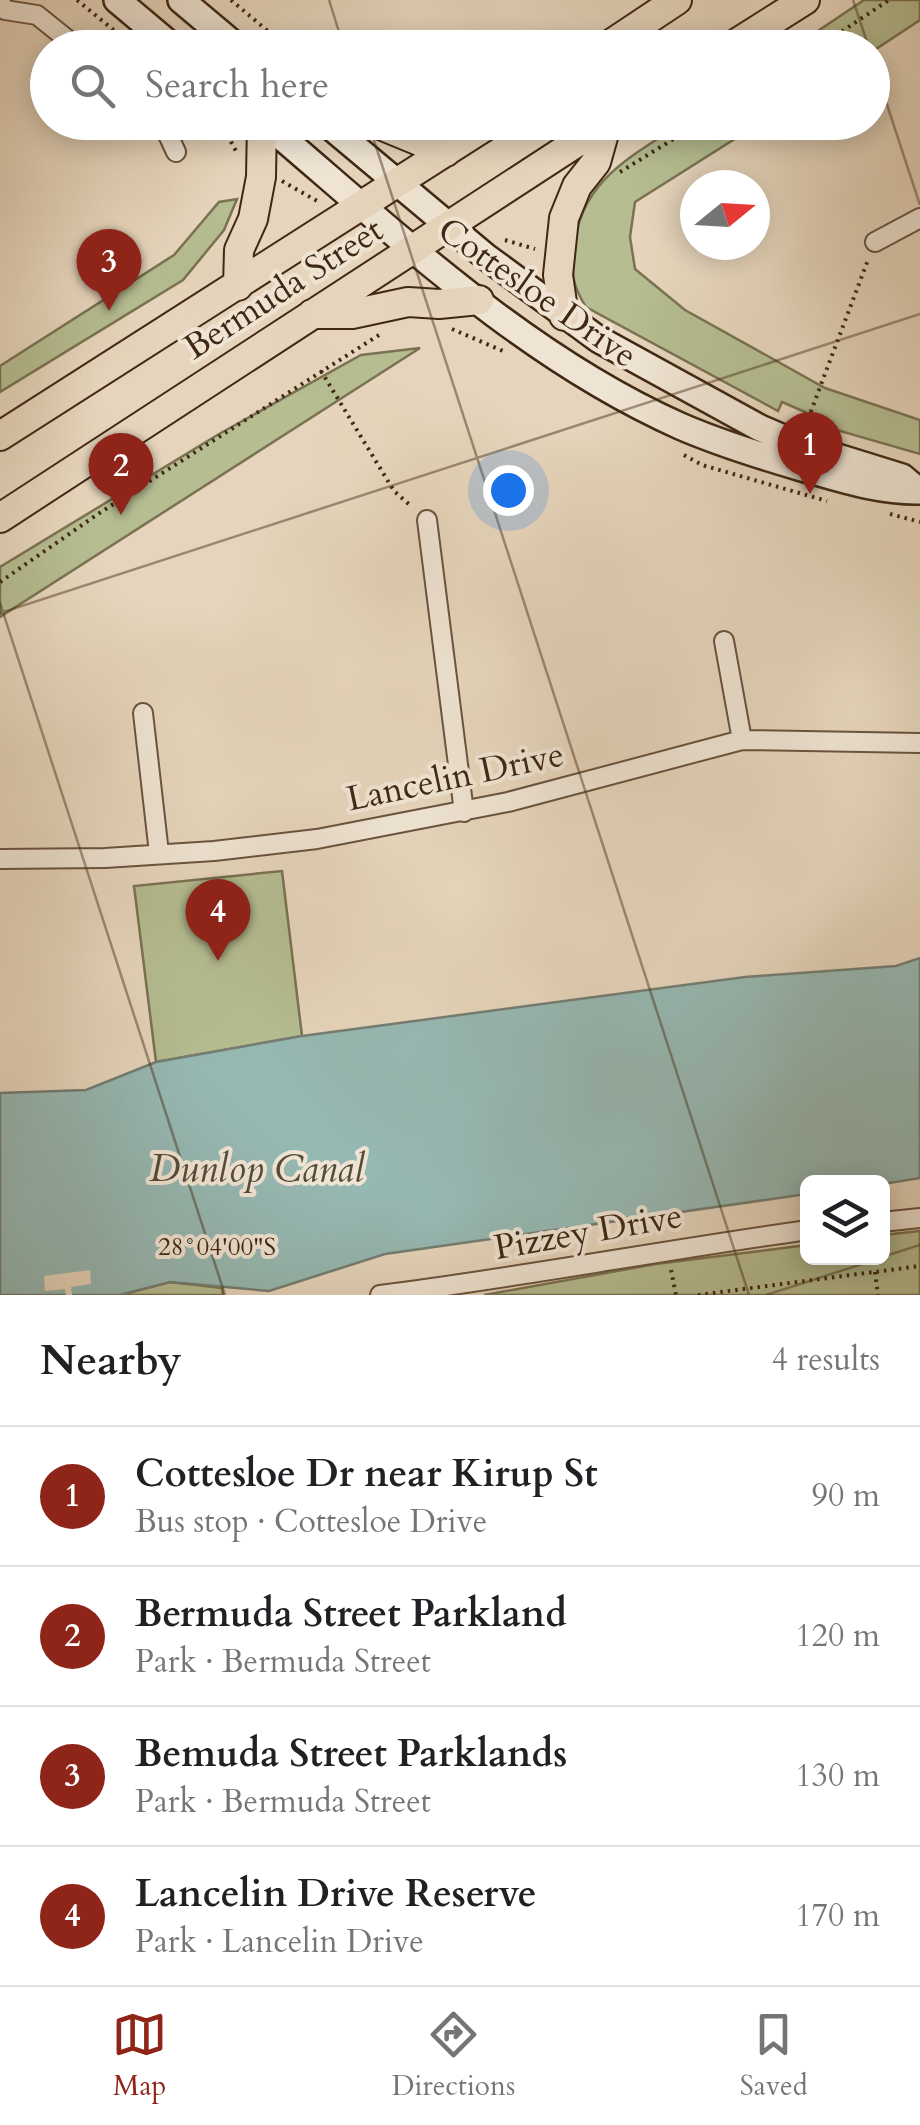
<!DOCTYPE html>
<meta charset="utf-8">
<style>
:root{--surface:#fff;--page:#f6f6f6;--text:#202124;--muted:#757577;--line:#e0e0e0;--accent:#8f2418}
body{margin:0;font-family:Cardo,serif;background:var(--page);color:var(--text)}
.controls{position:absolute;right:30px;bottom:30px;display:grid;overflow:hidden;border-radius:15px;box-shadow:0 5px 25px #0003}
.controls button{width:90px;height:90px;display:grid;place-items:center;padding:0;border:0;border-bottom:2px solid var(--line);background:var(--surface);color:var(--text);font:50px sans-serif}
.compass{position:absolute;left:680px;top:170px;width:90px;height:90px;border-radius:50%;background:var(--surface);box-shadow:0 5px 25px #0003;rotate:72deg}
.you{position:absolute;left:508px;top:490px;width:35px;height:35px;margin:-25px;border:8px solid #fff;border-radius:50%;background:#1a73e8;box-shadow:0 0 0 15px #1a73e833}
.badge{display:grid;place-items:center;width:65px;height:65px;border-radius:50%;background:var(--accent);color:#fff;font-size:32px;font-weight:700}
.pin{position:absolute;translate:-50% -82px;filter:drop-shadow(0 2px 5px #0008)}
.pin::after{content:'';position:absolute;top:52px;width:35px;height:30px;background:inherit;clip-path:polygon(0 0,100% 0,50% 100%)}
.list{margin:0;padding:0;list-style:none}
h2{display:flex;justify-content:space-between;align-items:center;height:130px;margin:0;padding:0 40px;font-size:42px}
h2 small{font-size:32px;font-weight:400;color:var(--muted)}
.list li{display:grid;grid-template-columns:65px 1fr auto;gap:30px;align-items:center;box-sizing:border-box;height:140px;padding:0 40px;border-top:2px solid var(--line)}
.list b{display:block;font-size:38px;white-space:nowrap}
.list p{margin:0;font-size:32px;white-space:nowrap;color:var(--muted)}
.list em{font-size:32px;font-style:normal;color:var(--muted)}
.icon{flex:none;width:55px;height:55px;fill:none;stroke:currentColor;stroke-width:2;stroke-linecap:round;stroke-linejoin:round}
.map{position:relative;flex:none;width:920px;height:1295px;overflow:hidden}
.search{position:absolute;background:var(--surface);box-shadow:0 5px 25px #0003;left:30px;right:30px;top:30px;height:110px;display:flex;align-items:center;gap:25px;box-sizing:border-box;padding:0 35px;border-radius:55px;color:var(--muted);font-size:38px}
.sheet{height:690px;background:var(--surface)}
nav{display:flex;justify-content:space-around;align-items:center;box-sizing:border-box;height:140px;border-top:2px solid var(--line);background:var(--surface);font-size:28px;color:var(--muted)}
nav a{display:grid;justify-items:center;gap:5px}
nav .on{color:var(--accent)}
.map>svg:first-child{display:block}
.green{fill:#b5bd91;stroke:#7a7252;stroke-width:2.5}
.water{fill:#96b8b2;stroke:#747e73;stroke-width:2.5}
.pier{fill:#e6d5bc}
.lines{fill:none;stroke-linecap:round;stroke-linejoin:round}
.street-casing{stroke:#6a533e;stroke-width:22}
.secondary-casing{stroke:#402814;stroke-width:30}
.primary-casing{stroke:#402814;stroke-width:32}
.path{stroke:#402814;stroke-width:4;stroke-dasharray:2.5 5;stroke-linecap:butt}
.street{stroke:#efe4d3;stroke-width:18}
.secondary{stroke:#efe4d3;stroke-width:25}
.primary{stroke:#e6d5bc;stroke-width:28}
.ticks{fill:none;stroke:#402814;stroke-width:2.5;stroke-opacity:0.45}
.labels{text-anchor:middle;stroke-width:8;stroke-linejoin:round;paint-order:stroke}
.street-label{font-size:35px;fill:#402814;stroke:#efe4d3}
.water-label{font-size:38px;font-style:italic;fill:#564c3c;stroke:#efe4d3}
.ticks-label{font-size:25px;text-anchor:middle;fill:#402814;stroke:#efe4d3;stroke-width:8;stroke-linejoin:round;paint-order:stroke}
</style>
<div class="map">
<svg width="920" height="1295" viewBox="0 0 920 1295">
<rect width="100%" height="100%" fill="#e6d5bc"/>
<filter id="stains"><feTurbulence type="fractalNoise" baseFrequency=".002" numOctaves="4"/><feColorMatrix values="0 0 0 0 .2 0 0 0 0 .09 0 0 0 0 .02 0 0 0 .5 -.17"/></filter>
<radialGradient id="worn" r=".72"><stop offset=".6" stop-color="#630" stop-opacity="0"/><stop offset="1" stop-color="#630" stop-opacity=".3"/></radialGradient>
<!-- green -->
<path class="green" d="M864 0H920V20L873 51 872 48 794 47Z
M682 123H760L635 202 630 237 635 269 685 310 825 388 920 420V454L802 420 805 412 782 402 778 411 586 307C571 283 572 275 574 247 581 180 631 157 682 123Z
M237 199 224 230 183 280 0 392V366L174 255 219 202Z
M420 348 0 617V567L219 434 361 355Z
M282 871 302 1036 156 1062 134 886Z
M920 1231V1295H484L656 1264 807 1245 808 1258H882L883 1235Z
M170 1282 222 1288 223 1295H120Z"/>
<!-- water -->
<path class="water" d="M920 958V1178L883 1184 808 1182 807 1194 385 1254 269 1291 170 1282 120 1295H0V1093L86 1090 156 1062 302 1036 745 977 896 966Z"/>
<!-- pier -->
<path class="pier" d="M90 1270 91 1284 71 1287 72 1295H66L65 1289 45 1291 44 1276Z"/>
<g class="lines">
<!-- street casing -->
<g class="street-casing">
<path id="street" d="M0 2 5 10 37 15 78 48
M162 122 176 152
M875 242 920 218
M427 520 464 812
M724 641 742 740
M143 713 159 853
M0 859 105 858 214 851 317 839 508 802 742 740 920 743
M882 1222 920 1218
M380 1295C523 1277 664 1250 808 1230"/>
</g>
<!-- secondary casing -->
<g class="secondary-casing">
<path id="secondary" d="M117 0 174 48
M181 0 238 48
M264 122C394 232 523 356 680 426 719 443 761 456 802 468 841 479 880 492 920 491
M325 122 485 256 598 339 760 428 802 446 902 477 919 491"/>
</g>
<!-- primary casing -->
<g class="primary-casing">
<path id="primary" d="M605 48 677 0
M729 48 805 0
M373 122 446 152
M238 286 239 250 253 219 261 177 262 122
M312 314H352L408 302 439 304 479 300
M564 316 558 275 564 218 577 186 596 162 607 123
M0 436 492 122
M0 518 608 122"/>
</g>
<!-- path -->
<path class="path" d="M77 0 116 32
M231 0 288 48
M817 48 889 0
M220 122 236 151
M620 172 701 122
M282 181 317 201
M505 240 535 249
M452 329 503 351
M321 371 394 491 412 507
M808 419 868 260
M684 455 702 465 827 501
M890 514 920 522
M0 582 98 514 379 335
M671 1270 676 1295
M875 1272 878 1295
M698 1295 920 1266"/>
<!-- street -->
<use href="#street" class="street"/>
<!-- secondary -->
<use href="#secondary" class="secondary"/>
<!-- primary -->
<use href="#primary" class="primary"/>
</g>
<!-- ticks -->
<path class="ticks" d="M329 0 344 48M853 0 869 48M872 59 920 205M368 122 749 1295M0 603 225 1295M0 613 920 314M882 1257 920 1245M766 1295 881 1258"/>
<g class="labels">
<!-- street labels -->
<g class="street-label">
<text transform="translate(283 288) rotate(-33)" y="12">Bermuda Street</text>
<text transform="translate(538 292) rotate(35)" y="12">Cottesloe Drive</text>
<text transform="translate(455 776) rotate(-12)" y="12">Lancelin Drive</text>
<text transform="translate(588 1231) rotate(-10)" y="12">Pizzey Drive</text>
</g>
<!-- water labels -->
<g class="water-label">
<text x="257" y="1181">Dunlop Canal</text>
</g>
</g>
<g class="ticks-label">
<text x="217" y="1255">28°04'00"S</text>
</g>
<rect width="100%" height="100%" filter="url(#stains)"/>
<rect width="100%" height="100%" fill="url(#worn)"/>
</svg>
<div class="controls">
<button><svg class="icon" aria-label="layers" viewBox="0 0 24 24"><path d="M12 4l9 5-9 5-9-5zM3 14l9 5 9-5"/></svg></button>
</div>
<svg class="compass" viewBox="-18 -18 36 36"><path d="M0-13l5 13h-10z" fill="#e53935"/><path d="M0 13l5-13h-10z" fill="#757577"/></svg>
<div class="you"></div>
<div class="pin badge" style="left:810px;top:494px">1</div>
<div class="pin badge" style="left:121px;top:515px">2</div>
<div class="pin badge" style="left:109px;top:311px">3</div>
<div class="pin badge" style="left:218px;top:961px">4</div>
<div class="search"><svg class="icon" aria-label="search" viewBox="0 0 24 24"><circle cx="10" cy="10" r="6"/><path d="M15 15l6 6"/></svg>Search here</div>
</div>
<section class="sheet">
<h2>Nearby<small>4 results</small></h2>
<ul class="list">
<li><span class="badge">1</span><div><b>Cottesloe Dr near Kirup St</b><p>Bus stop · Cottesloe Drive</p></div><em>90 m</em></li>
<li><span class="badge">2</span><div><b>Bermuda Street Parkland</b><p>Park · Bermuda Street</p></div><em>120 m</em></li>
<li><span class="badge">3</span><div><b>Bemuda Street Parklands</b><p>Park · Bermuda Street</p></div><em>130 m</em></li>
<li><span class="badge">4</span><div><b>Lancelin Drive Reserve</b><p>Park · Lancelin Drive</p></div><em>170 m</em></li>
</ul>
</section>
<nav>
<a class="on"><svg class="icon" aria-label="map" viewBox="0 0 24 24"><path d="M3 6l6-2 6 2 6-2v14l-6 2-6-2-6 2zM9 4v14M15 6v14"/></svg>Map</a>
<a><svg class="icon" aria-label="directions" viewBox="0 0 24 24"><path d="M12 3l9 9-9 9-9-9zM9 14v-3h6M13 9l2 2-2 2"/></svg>Directions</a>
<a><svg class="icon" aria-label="saved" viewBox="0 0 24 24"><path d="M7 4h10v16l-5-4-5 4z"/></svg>Saved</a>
</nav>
